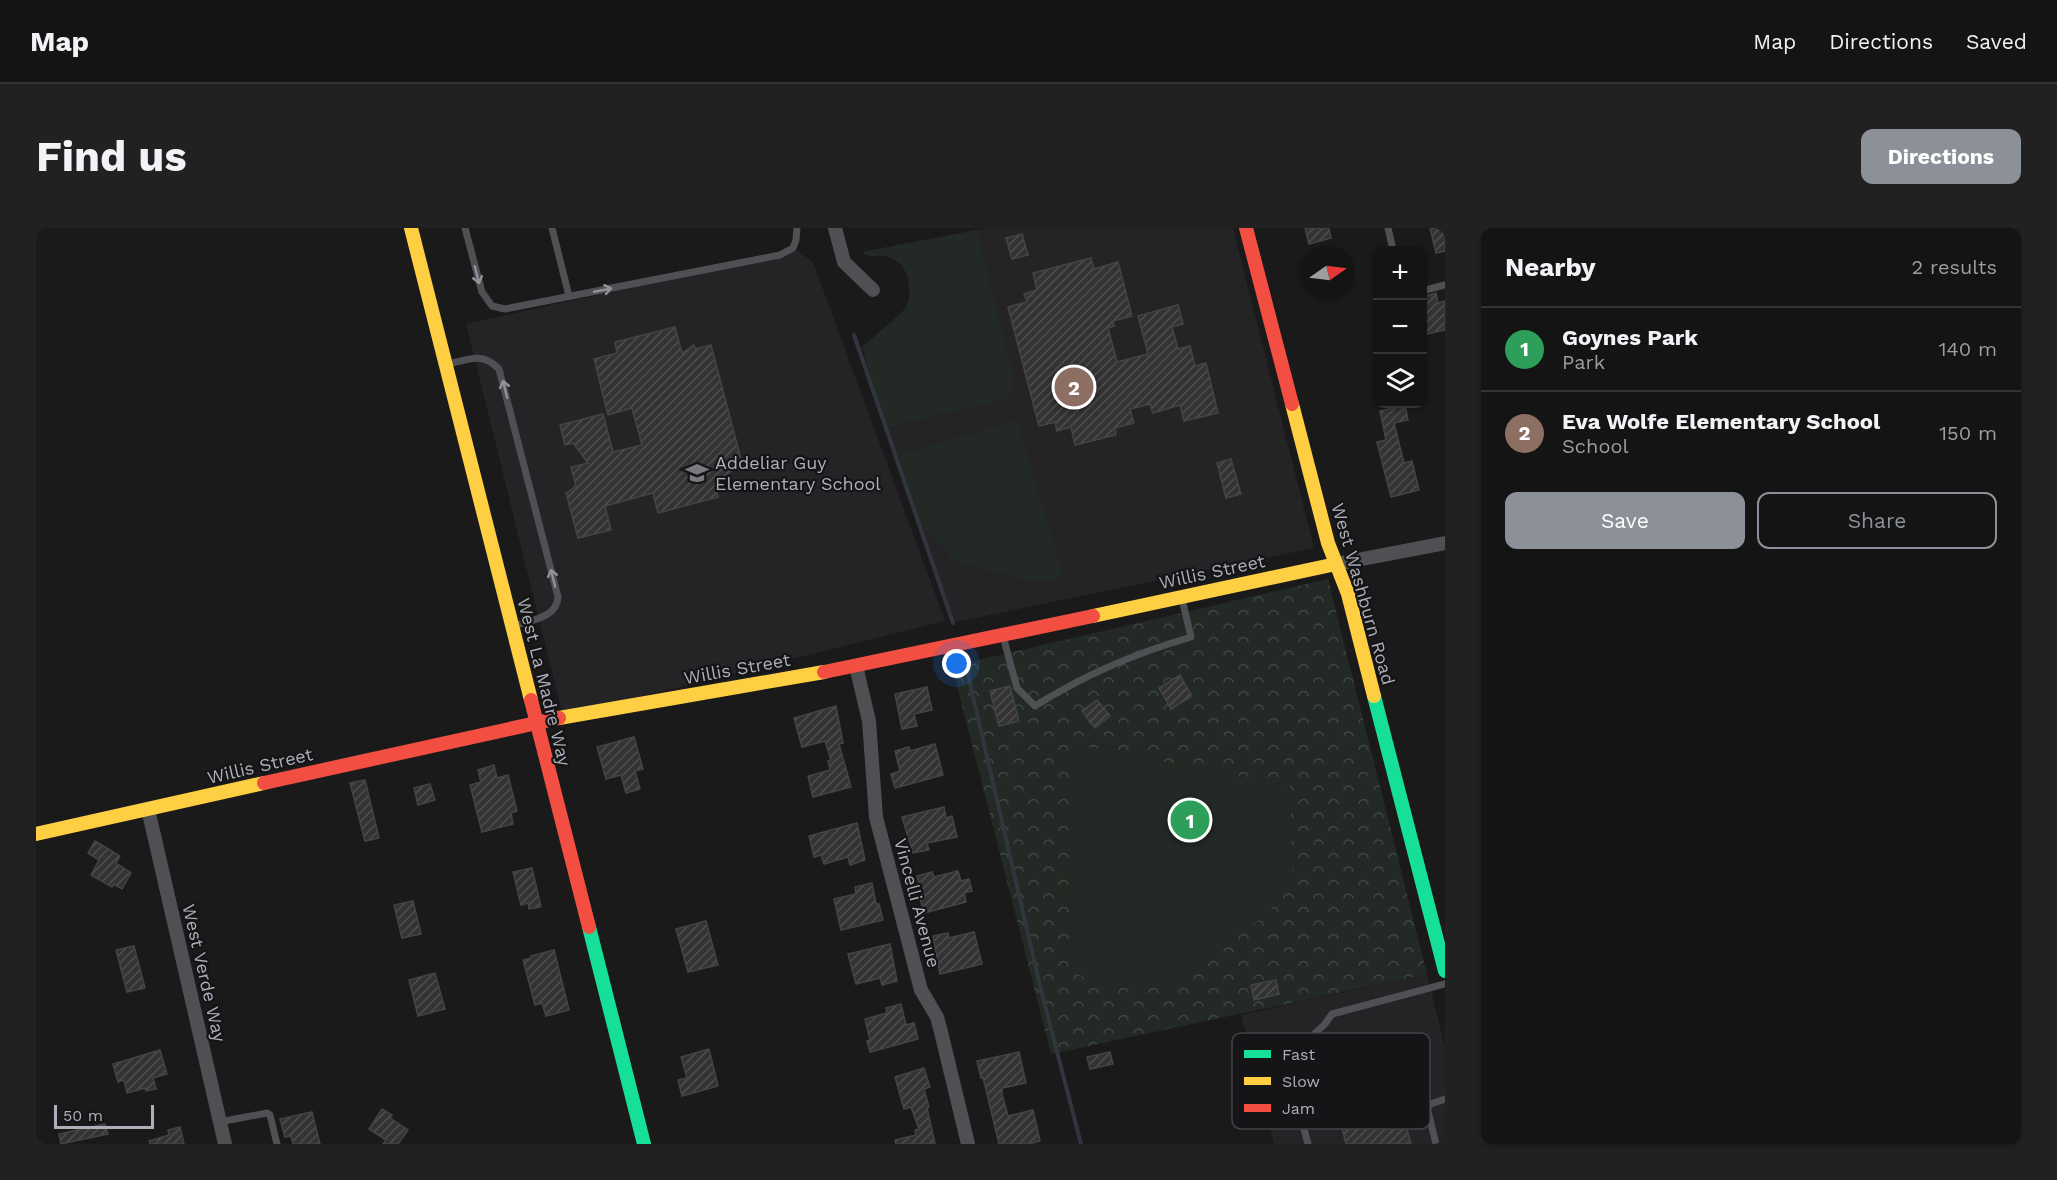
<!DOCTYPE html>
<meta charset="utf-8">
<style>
:root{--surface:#141414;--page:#212122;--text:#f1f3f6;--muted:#9d9ea0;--line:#333334;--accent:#8c9099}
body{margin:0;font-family:"Work Sans",sans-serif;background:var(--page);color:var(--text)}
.controls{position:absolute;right:18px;top:18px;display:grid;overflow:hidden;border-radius:12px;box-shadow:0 2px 4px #0004}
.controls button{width:54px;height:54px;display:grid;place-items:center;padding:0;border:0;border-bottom:2px solid var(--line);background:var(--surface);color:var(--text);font:30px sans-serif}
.compass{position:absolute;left:1265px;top:18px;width:54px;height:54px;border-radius:50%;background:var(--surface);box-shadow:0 2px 4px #0004;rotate:76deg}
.scale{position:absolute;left:18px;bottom:15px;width:100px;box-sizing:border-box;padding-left:6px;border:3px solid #adafb9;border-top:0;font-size:16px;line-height:21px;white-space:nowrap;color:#adafb9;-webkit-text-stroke:4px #151416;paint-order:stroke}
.you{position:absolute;left:921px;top:436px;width:21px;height:21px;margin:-15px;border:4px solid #fff;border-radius:50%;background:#1a73e8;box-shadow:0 0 0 9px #1a73e833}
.badge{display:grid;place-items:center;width:39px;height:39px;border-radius:50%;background:var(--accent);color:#fff;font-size:20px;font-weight:700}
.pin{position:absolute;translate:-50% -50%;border:3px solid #fff;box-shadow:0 2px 6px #0006}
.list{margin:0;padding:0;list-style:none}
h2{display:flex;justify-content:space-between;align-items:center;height:78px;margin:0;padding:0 24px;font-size:26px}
h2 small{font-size:20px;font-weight:400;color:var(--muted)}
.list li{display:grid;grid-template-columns:39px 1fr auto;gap:18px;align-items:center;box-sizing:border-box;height:84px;padding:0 24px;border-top:2px solid var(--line)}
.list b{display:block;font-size:22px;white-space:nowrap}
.list p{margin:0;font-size:20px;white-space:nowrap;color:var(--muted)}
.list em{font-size:20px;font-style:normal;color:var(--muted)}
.actions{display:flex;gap:12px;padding:18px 24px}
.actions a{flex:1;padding:14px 0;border:2px solid var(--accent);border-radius:12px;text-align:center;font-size:21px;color:var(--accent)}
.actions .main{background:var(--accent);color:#fff}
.icon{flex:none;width:33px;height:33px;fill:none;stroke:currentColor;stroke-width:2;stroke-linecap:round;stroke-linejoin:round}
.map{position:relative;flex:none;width:1409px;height:916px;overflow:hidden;border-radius:12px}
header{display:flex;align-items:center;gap:36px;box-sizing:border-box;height:84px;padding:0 30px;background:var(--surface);border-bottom:2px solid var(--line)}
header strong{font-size:28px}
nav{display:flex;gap:33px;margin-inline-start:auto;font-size:21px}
.intro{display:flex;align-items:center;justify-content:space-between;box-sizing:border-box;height:144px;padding:0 36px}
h1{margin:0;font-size:42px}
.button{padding:15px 27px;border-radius:12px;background:var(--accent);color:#fff;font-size:21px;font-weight:700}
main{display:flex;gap:36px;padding:0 36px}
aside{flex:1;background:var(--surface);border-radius:12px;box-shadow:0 2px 4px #0004}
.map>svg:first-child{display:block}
.built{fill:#242426}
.park{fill:url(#park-crowns)}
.pitch{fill:#232924}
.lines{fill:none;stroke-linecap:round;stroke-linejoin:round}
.stream{stroke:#31353d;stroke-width:4}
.building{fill:url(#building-hatch);stroke:#434446;stroke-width:1.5}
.lane{stroke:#4f5053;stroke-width:7}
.street{stroke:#4f5053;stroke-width:14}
.fast{stroke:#16e098;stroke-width:14}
.slow{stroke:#ffcf43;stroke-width:14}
.jam{stroke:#f24e42;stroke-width:14}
.oneway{stroke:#91929a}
.labels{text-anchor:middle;stroke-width:4.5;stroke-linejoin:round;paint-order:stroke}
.poi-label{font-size:18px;fill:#adafb9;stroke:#151416;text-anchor:start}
.street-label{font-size:18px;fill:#adafb9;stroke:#151416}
.key{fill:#151416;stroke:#434247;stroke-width:1.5}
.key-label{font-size:16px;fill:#adafb9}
</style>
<header>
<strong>Map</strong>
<nav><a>Map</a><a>Directions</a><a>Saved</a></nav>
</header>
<div class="intro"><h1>Find us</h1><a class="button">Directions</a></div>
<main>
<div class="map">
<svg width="1409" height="916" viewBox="0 0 1409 916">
<defs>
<pattern id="park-crowns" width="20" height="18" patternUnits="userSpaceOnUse" patternTransform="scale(1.5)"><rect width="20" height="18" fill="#232924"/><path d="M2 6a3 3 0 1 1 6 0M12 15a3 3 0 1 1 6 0" fill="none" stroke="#404642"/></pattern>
<pattern id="building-hatch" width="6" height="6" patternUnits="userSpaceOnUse" patternTransform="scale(1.5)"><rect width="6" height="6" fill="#333334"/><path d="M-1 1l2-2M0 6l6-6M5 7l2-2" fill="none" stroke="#4e4e4f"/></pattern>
</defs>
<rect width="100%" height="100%" fill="#1a1a1a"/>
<!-- built -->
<path class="built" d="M950 0H1197L1278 320 915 395 849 199 827 118 869 81 874 71 871 48 867 38 861 32 846 27 832 28 826 24Z
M757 20 777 34 909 393 527 488 430 96 744 27Z
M1391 746 1409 819V916H1238L1205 787Z"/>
<!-- park -->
<path class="park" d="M1292 351 1391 746 1015 826 916 438Z"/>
<!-- pitch -->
<path class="pitch" d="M941 2 979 153 974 154 976 166 968 172 849 199 826 119C839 107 856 96 868 82 878 69 875 41 859 32 850 26 842 28 832 28L826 24Z
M981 192 1028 349 999 354 919 334 884 295 862 227Z
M1053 519 1254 558 1257 653 1232 685 1178 727 1132 757H1066L1036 744 1033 535Z"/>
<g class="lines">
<!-- stream -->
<path class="stream" d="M818 107 917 395
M932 429 933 451 1004 758 1045 916"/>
</g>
<!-- building -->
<path class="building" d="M1269 0H1293L1295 10 1273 16Z
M1394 0H1409V23L1400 25Z
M986 6 992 27 976 31 970 10Z
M1055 30 1058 41 1082 34 1096 88 1077 93 1078 98 1072 100 1081 134 1112 126 1102 88 1142 77 1147 96 1136 99 1142 121 1154 118 1159 138 1170 135 1182 185 1148 193 1144 177 1117 185 1114 176 1094 181 1098 195 1079 200 1080 207 1039 217 1035 199 1021 203 1019 194 1003 198 972 79 991 74 988 66 1001 62 997 45Z
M1400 65 1402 75 1409 73V102L1386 107V69Z
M639 99 646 125 658 117 659 121 675 117 706 235 679 255 682 269 622 285 617 265 569 278 575 302 542 310 530 265 540 258 535 239 552 235 537 215 529 217 524 197 567 186 577 224 606 217 596 180 572 187 558 131 581 125 579 114Z
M1369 177 1372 192 1358 195 1368 235 1376 233 1383 262 1355 269 1341 214 1350 212 1344 183Z
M1195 231 1205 266 1190 270 1181 235Z
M1144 447 1156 468 1135 481 1123 460Z
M974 458 983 493 963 498 954 463Z
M891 459 896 482 878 486 881 498 866 501 859 466Z
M1061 472 1074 488 1059 500 1046 483Z
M800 478 807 515 803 516 815 559 777 569 772 548 794 542 792 533 795 532 789 513 766 519 758 490Z
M598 509 607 541 599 543 604 561 590 565 585 547 570 551 561 519Z
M899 516 907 547 859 560 855 546 864 543 859 523 873 519 874 523Z
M458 537 461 550 472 547 481 583 475 585 477 596 446 604 434 557 445 554 442 542Z
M329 552 343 610 329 613 314 555Z
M394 556 399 572 382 577 378 560Z
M908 579 910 590 916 588 921 609 891 615 893 622 877 625 866 589Z
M821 595 829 632 814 637 812 629 788 636 785 627 778 629 773 608Z
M59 613 84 628 80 635 95 645 86 661 78 656 76 659 55 647 63 632 52 625Z
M496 640 505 679 493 681 492 675 485 677 477 644Z
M922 643 925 653 933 651 936 663 928 665 930 674 888 685 884 670H887L881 648 896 644 898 649Z
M836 655 840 676H843L847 692 805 702 798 671 820 666 819 659Z
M377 673 385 706 366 710 358 677Z
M670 693 682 737 652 744 640 701Z
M938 704 946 736 904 746 897 708 912 705 913 710Z
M854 716 861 753 846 757 844 750 820 756 812 726Z
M98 718 109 760 91 764 80 722Z
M518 722 533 782 510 788 506 775 499 777 487 732 495 730V728Z
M399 745 409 781 382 788 373 752Z
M1240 752 1243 766 1218 772 1215 757Z
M865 776 870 797 878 795 882 811 834 824 831 813 834 812 829 791 851 785 850 780Z
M673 821 682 858 646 868 642 852 651 850 645 829Z
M124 822 131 846 117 850 120 861 110 863 109 860 91 865 88 852 82 854 77 836Z
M983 824 990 855 966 860V866L972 888 997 882 1004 913 993 916H963L947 849 945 850 941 833Z
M1074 824 1077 836 1054 841 1051 829Z
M888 840 894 859 888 861 893 879 891 880 899 916H860L859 912 880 907 879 902 883 901 875 879 868 881 859 849Z
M1358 879 1360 888 1367 886 1375 916H1310L1304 892Z
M346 881 356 887 354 890 372 902 362 916H347L350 912 333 901Z
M276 884 284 916H257L255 908 249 909 244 891Z
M69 896 72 906 25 916 23 906Z
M144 899 148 916H114L113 913 133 907 132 902Z"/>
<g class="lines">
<!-- lane -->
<path class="lane" d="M429 0 446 64 456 78 469 81 744 27 757 20 760 12 761 0
M516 0 533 68
M1352 0 1357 22
M1386 63 1409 57
M413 136C434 131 446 124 463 141L522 369C521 390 495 392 478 398
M967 408 981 460 999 478C1048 447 1100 425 1155 409L1146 371
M183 894 231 885 234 887 241 916
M1272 916 1253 845 1256 832 1262 821 1289 796 1296 786 1409 756
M1400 916 1392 883V877L1409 871"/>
<!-- street -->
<path class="street" d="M799 0 808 34 837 62
M1300 336 1409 315
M820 438 833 493 840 589 885 762 901 789 905 804 932 916
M112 581 189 916"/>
<!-- fast -->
<path class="fast" d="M1338 468 1409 743
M553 699 608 916"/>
<!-- slow -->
<path class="slow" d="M375 0 495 472
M1256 176 1292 315 1312 366 1338 468
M1057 388 1300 336
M523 490 788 444
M0 606 228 555"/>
<!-- jam -->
<path class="jam" d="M1210 0 1256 176
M788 444 1057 388
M495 472 553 699
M228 555 523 490"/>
</g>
<!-- one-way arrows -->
<defs><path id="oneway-shaft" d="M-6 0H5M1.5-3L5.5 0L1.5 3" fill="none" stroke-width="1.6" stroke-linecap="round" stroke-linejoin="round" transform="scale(1.5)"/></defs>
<g class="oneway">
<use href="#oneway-shaft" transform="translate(441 47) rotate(76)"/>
<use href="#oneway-shaft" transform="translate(567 62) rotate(-11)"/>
<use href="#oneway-shaft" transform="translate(469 161) rotate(-104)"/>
<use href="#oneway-shaft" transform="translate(517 350) rotate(-104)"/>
</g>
<!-- icons -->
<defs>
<g id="school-bare" transform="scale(1.8)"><path d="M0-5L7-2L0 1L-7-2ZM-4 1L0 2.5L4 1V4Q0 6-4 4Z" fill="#7a7b81" stroke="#151416" stroke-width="2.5" paint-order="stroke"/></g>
</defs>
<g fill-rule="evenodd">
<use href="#school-bare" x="661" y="245"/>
</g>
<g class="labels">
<!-- poi labels -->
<g class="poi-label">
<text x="679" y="241">Addeliar Guy<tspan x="679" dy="21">Elementary School</tspan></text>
</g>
<!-- street labels -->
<g class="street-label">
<text transform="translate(1176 344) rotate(-12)" y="6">Willis Street</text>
<text transform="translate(1327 366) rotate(74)" y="6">West Washburn Road</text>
<text transform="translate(701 441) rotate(-10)" y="6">Willis Street</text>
<text transform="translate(508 454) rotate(76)" y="6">West La Madre Way</text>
<text transform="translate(224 538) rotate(-13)" y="6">Willis Street</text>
<text transform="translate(881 675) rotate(75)" y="6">Vincelli Avenue</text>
<text transform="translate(168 745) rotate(77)" y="6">West Verde Way</text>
</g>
</g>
<!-- legend -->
<rect x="1196" y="805" width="198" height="96" rx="9" class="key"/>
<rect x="1208" y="822" width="27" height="8" fill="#16e098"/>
<rect x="1208" y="849" width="27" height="8" fill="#ffcf43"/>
<rect x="1208" y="876" width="27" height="8" fill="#f24e42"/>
<g class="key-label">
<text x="1246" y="832">Fast</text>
<text x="1246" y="859">Slow</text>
<text x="1246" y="886">Jam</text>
</g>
</svg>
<div class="controls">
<button>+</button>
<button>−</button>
<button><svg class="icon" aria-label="layers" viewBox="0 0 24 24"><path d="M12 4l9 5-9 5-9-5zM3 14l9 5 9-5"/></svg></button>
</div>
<svg class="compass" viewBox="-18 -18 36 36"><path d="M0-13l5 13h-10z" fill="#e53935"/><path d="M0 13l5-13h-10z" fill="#9d9ea0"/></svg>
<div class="scale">50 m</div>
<div class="you"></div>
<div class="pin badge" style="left:1154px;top:592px;background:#2e9e5b">1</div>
<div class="pin badge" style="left:1038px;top:159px;background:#8d6e63">2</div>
</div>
<aside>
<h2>Nearby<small>2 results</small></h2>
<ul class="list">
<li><span class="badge" style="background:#2e9e5b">1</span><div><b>Goynes Park</b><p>Park</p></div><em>140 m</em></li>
<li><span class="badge" style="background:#8d6e63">2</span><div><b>Eva Wolfe Elementary School</b><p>School</p></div><em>150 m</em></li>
</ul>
<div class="actions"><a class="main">Save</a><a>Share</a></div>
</aside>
</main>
